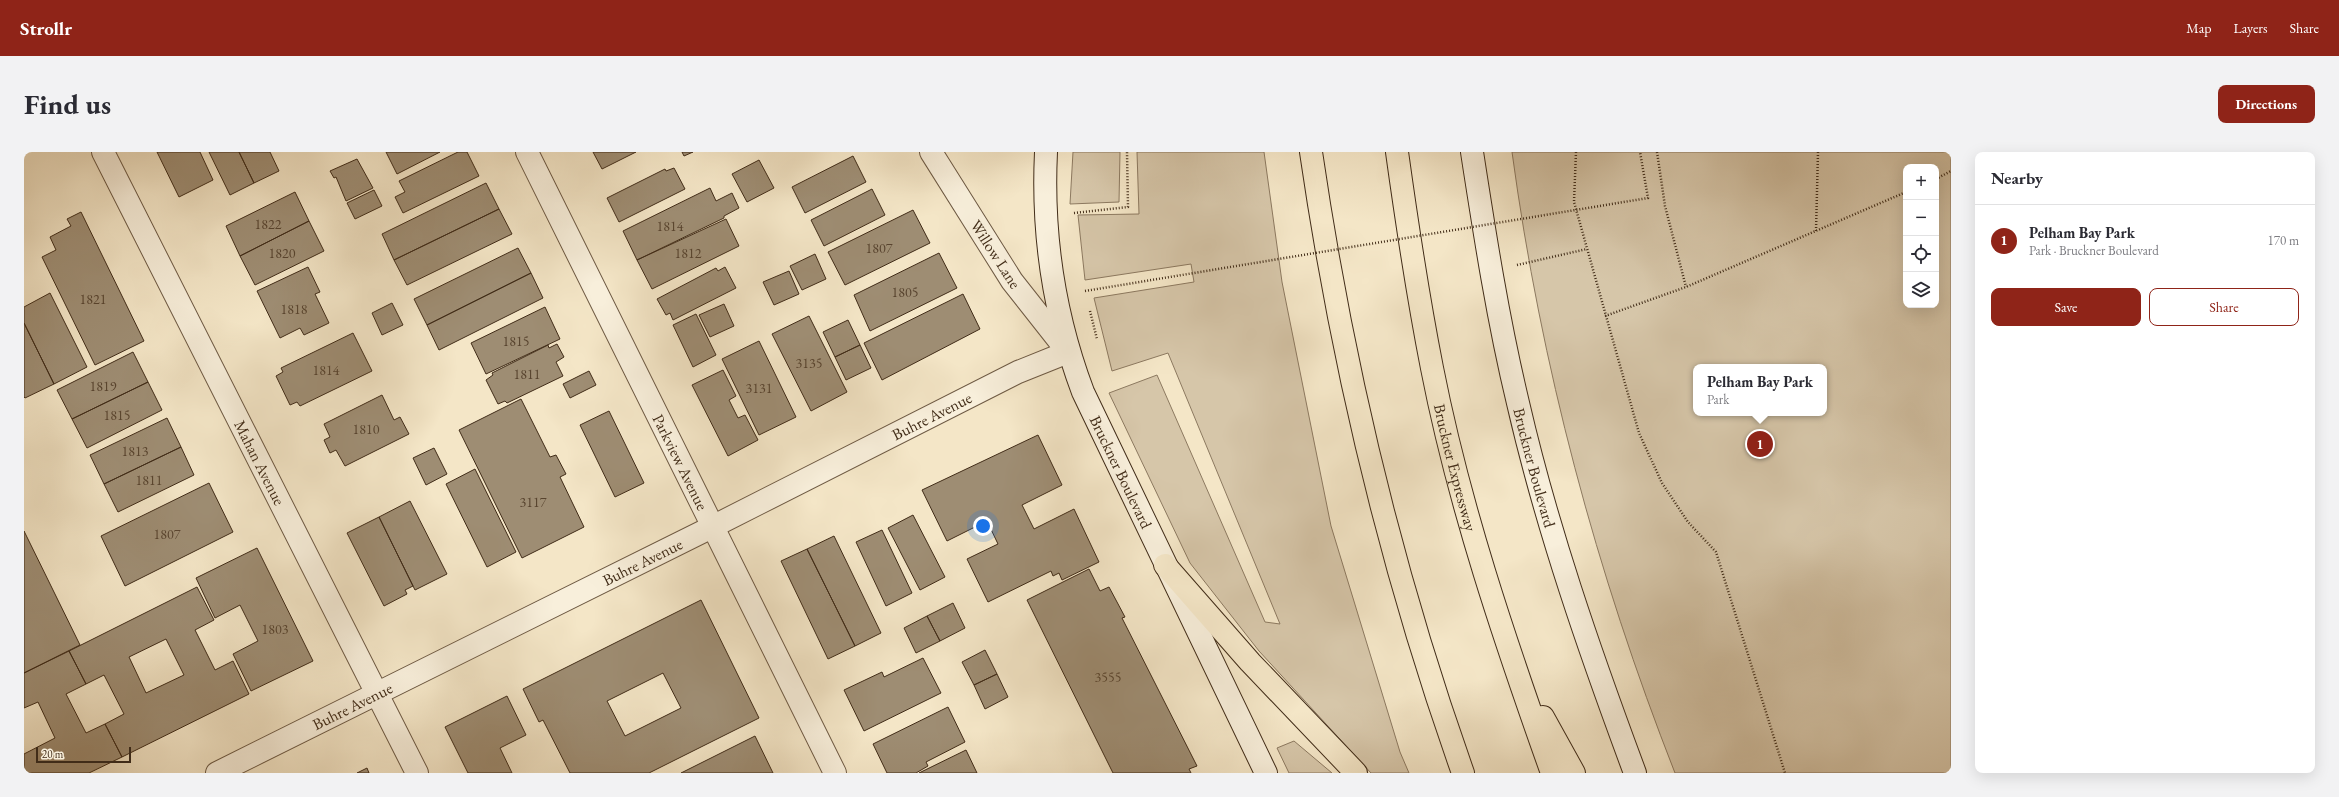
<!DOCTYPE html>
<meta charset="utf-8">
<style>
:root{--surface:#fff;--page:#f2f2f3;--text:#2b2b33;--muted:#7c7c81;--line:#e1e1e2;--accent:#8f2418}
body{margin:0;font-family:"EB Garamond",serif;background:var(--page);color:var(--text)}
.controls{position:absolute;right:12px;top:12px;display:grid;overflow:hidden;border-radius:8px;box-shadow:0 4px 16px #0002}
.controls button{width:36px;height:36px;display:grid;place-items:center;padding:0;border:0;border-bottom:1px solid var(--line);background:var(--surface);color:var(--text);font:20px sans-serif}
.scale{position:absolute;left:12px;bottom:10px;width:95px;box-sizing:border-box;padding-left:4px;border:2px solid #412c18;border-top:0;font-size:11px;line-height:14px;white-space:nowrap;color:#412c18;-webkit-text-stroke:3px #f8efdb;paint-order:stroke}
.you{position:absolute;left:959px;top:374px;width:14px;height:14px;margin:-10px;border:3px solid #fff;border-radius:50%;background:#1a73e8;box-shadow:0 0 0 6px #1a73e833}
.badge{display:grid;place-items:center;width:26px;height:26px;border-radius:50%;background:var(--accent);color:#fff;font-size:13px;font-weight:700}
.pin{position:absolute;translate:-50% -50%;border:2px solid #fff;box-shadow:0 1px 4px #0006}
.popup{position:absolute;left:1669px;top:212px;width:134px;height:52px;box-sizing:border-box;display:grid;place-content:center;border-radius:8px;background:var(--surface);filter:drop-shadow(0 1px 3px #0005);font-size:13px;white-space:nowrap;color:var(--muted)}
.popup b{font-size:15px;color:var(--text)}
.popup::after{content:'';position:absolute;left:50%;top:100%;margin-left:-8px;border:8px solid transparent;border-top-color:var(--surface)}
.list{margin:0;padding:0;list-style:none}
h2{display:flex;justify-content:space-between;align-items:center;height:52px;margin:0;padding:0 16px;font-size:17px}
h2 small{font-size:13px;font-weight:400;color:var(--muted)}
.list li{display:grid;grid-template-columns:26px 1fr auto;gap:12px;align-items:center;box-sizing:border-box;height:72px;padding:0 16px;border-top:1px solid var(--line)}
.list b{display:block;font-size:15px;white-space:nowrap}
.list p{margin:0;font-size:13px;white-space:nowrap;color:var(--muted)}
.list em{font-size:13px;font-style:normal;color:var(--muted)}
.actions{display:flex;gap:8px;padding:12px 16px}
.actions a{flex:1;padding:9px 0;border:1px solid var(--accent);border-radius:8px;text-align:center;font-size:14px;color:var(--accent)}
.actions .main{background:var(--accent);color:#fff}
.icon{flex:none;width:22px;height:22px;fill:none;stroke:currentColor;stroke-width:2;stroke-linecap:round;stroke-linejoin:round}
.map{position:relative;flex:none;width:1927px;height:621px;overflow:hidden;border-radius:8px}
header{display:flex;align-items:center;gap:24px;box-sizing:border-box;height:56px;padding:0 20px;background:var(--accent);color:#fff}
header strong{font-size:19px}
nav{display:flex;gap:22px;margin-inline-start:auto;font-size:14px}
.intro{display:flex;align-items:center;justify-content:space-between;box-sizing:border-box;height:96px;padding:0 24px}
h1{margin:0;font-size:28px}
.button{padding:10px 18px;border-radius:8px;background:var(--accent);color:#fff;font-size:14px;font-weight:700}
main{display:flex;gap:24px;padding:0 24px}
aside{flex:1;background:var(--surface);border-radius:8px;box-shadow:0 4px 16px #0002}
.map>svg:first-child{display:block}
.green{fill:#d6c6a9;stroke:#8c7960;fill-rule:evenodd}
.building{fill:#9e8d73;stroke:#412c18;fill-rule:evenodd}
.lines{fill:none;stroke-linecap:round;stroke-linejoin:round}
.street-casing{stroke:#6e5a44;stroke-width:24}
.secondary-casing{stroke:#412c18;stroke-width:24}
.highway-casing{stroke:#412c18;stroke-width:24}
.path{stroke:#412c18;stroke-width:2.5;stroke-dasharray:1 2;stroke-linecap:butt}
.street{stroke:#f8efdb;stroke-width:22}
.secondary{stroke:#f8efdb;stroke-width:22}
.highway{stroke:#f4e6c7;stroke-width:22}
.path-bridge{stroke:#412c18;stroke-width:2.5;stroke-dasharray:1 2;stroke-linecap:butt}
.labels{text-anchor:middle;stroke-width:3;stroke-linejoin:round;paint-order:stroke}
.number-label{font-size:14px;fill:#58442f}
.street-label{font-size:16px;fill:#412c18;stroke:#f8efdb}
</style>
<header>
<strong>Strollr</strong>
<nav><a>Map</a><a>Layers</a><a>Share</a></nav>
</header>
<div class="intro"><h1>Find us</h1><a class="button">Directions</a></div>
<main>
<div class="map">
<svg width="1927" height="621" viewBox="0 0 1927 621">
<rect width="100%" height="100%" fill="#f4e6c7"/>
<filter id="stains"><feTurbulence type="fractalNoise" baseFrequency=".005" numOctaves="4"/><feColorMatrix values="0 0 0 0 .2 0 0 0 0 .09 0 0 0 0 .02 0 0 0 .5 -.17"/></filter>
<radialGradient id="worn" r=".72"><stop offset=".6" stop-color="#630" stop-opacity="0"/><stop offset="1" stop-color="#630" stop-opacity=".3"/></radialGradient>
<!-- green -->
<path class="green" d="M1049 0H1096L1095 50 1046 52Z
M1113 0H1240L1258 130 1307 374 1376 600 1385 621H1347L1235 499 1166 411 1085 241 1133 223 1241 470 1256 472 1144 201 1088 219 1070 146 1170 130 1167 112 1061 128 1054 63 1115 62Z
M1488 0H1927V621H1651C1572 420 1517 214 1488 0ZM1882 15H1912V153H1882ZM1672 215H1800V261H1672Z
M1270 589 1308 621H1265L1253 596Z"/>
<!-- building -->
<path class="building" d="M133 0H176L189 28 155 45Z
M185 0H215L230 31 206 43Z
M215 0H246L255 19 230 31Z
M362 0H416L373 22Z
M434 0H443L455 24 379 61 371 45 381 40 375 29Z
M569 0H612L578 17Z
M658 0H669L660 4Z
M829 4 842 30 781 61 768 35Z
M333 7 349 36 322 49 312 25 310 26 306 19Z
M735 8 750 36 723 50 708 22Z
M650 16 661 37 595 70 583 46 641 17 642 19Z
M462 31 475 57 370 108 358 82Z
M686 36 692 49 708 41 715 56 700 64V66L613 108 599 79Z
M848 37 861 63 800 94 787 68Z
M350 38 358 54 331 67 323 51Z
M271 40 285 69 216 104 202 74Z
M475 57 488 82 383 133 370 108Z
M889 58 906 91 821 133 804 100Z
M57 60 120 189 71 213 18 105 32 98 26 85 47 74 43 67Z
M702 67 715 94 628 137 613 108Z
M285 69 300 99 231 133 216 104Z
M494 96 507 121 403 173 390 147Z
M915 101 933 136 846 179 830 143Z
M791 102 802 127 778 138 766 114Z
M284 115 296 140 291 142 305 171 280 183 276 176 256 186 233 139Z
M701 115 712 136 649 168 646 161 642 163 633 147 692 116 694 119Z
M765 119 775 142 750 153 739 130Z
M507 121 519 146 415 198 403 173Z
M26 141 63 215 30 232 0 171V155Z
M939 142 956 177 858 228 840 191Z
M368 151 379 173 358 183 348 161Z
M700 152 710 174 686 185 675 163Z
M521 155 536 187 462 222 447 191Z
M672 162 692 203 669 215 649 173Z
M785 164 823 240 787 259 748 182Z
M824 168 836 193 811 205 799 180Z
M0 171 30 232 1 246 0 245Z
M329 181 348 219 276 254 273 250 266 253 252 224 259 220 257 216Z
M735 189 772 265 735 283 698 207Z
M533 192 540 205 532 210 539 224 483 251 481 249 474 252 462 228 469 223 468 221 524 193 525 196Z
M836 193 847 216 822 228 811 205Z
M109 200 124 230 48 267 33 238Z
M699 218 712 244 705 248 714 266 721 263 734 288 704 304 668 233Z
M565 219 572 233 546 246 539 232Z
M124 230 138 258 63 296 48 267Z
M358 243 370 268 376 265 385 282 321 314 312 298 306 301 300 288 306 285 300 272Z
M497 247 526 305 532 303 542 322 536 325 560 375 498 406 435 278Z
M585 259 620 331 591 345 556 273Z
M143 266 157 295 80 332 66 303Z
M1014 283 1038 333 998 353 1010 377 1050 357 1075 410 1038 428 1035 421 1029 424 1027 419 964 450 943 407 974 392 963 369 923 389 898 338Z
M157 295 170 323 94 360 80 332Z
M410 296 423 322 402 333 389 306Z
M451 317 492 400 463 415 422 332Z
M185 331 209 380 101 434 77 384Z
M386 349 423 422 391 438 355 365Z
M889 363 921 425 896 438 864 376Z
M355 365 389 434 381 438 383 442 360 454 323 381Z
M858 378 888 441 862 454 832 390Z
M0 379 56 493 0 521Z
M810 384 857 481 831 494 783 397Z
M233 396 289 509 227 539 209 502 234 489 216 453 191 466 172 426Z
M783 397 831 494 804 507 757 409Z
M1065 417 1076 439 1085 435 1101 465 1098 466 1173 614 1165 617 1167 621H1089L1003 448Z
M173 435 190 468 171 478 191 518 209 509 225 542 98 605 81 572 100 562 80 523 62 532 45 499ZM142 487 160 523 122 541 105 505Z
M677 448 735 566 625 621H546L519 568 515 570 499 537ZM639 521 657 556 601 584 583 549Z
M929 451 941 476 916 489 903 464Z
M903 464 916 489 892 501 880 476Z
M961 498 973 522 950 533 938 510Z
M45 499 62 532 42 542 62 581 81 572 98 605 65 621H0V602L31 586 14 550 0 556V521Z
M899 506 917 541 840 579 820 538 858 520 860 525Z
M973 522 984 545 961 557 950 533Z
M483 544 502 583 476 596 488 621H444L421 575Z
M924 555 941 590 902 610 904 614 892 621H863L849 592Z
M731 584 749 621H657Z
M942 598 953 621H895Z
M343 616 345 621H333Z"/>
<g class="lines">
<!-- street casing -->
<g class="street-casing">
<g id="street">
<path id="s1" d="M79 0 393 621"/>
<path id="s2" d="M503 0 811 621"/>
<path id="s3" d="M193 621 688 375 994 220 1044 200 988 129 907 0"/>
</g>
</g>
<!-- secondary casing -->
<g class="secondary-casing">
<g id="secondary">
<path id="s4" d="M1022 0C1018 82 1030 163 1059 240L1242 621"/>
<path id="s5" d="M1448 0C1461 84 1474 168 1494 251 1523 377 1566 500 1611 621"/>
</g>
</g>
<!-- highway casing -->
<g class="highway-casing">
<g id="highway">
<path d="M1287 0C1318 212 1367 419 1439 621"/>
<path id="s6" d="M1373 0C1383 72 1394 145 1408 216 1435 354 1481 489 1528 621"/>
<path d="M1141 413 1226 510 1332 621"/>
<path d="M1519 565 1550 621"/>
</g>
</g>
<!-- path -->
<path class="path" d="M1552 0 1550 50 1615 281 1638 331 1664 370 1692 400 1761 621
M1633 0 1641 54 1662 135
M1912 27 1927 19
M1050 61 1104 55 1103 0
M1792 79 1794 0
M1493 113 1563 97
M1066 159 1073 187
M1581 164 1662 135 1882 40"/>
<!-- street -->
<use href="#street" class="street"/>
<!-- secondary -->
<use href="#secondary" class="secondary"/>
<!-- highway -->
<use href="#highway" class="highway"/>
<!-- path-bridge -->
<path class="path-bridge" d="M1061 139 1624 46 1616 0"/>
</g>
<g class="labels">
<!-- number labels -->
<g class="number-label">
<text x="244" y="77">1822</text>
<text x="646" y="79">1814</text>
<text x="855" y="101">1807</text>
<text x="258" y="106">1820</text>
<text x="664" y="106">1812</text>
<text x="881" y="145">1805</text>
<text x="69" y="152">1821</text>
<text x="270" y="162">1818</text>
<text x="492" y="194">1815</text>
<text x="785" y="216">3135</text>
<text x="302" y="223">1814</text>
<text x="503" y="227">1811</text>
<text x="79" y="239">1819</text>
<text x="735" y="241">3131</text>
<text x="93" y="268">1815</text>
<text x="342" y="282">1810</text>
<text x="111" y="304">1813</text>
<text x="125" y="333">1811</text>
<text x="509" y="355">3117</text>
<text x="143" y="387">1807</text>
<text x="251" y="482">1803</text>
<text x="1084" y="530">3555</text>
</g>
<!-- street labels -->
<g class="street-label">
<text transform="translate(972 102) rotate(57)" y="6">Willow Lane</text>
<text dy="6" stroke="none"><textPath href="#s3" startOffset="799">Buhre Avenue</textPath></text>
<text dy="6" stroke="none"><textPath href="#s1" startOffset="348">Mahan Avenue</textPath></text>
<text dy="6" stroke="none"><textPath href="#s2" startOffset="346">Parkview Avenue</textPath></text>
<text dy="6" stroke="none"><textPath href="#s6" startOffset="321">Bruckner Expressway</textPath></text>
<text dy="6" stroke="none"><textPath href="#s5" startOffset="322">Bruckner Boulevard</textPath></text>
<text dy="6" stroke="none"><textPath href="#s4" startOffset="333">Bruckner Boulevard</textPath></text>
<text dy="6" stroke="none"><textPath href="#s3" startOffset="475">Buhre Avenue</textPath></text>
<text dy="6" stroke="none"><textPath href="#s3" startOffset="151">Buhre Avenue</textPath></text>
</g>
</g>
<rect width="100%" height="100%" filter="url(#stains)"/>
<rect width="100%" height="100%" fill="url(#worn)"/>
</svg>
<div class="controls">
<button>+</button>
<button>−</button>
<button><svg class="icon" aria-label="locate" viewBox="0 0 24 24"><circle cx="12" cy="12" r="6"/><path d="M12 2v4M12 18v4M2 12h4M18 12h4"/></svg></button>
<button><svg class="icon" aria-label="layers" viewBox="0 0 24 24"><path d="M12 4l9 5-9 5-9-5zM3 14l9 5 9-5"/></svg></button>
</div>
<div class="scale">20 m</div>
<div class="you"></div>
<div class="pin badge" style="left:1736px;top:292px">1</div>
<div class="popup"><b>Pelham Bay Park</b>Park</div>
</div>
<aside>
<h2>Nearby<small></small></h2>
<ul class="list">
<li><span class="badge">1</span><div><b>Pelham Bay Park</b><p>Park · Bruckner Boulevard</p></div><em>170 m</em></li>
</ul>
<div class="actions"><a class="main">Save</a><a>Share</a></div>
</aside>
</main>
